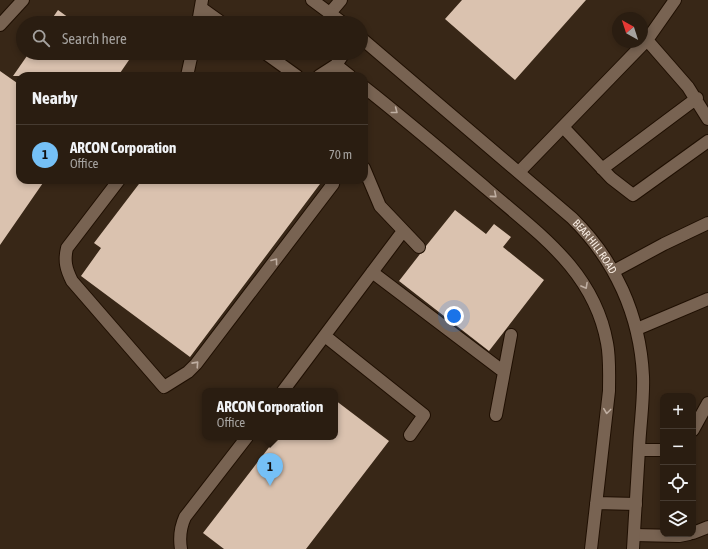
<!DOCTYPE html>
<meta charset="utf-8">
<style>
:root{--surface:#2a1d11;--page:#32261a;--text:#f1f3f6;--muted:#a5a29f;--line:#463b31;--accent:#75c0f6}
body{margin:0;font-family:"Asap Condensed",sans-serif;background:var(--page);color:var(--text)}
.controls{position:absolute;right:12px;bottom:12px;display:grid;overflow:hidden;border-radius:8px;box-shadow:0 2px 6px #0003}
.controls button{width:36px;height:36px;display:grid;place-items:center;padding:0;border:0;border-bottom:1px solid var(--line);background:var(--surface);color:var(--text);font:20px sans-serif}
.compass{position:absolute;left:612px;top:12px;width:36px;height:36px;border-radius:50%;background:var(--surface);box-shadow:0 2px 6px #0003;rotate:321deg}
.you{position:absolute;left:454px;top:316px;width:14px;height:14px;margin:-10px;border:3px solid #fff;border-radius:50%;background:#1a73e8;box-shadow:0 0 0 6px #1a73e833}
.badge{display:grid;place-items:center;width:26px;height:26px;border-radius:50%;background:var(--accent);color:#111;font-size:13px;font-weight:700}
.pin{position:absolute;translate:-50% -33px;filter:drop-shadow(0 1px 2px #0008)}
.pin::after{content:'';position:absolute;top:21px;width:14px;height:12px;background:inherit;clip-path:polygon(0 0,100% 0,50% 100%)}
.popup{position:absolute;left:202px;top:388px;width:136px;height:52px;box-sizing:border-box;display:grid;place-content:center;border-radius:8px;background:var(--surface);filter:drop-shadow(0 1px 3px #0005);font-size:13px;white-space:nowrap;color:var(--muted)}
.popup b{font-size:15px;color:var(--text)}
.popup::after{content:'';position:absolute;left:50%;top:100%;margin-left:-8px;border:8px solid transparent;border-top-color:var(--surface)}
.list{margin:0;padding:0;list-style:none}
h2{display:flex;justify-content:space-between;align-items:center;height:52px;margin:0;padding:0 16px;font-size:17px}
h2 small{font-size:13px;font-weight:400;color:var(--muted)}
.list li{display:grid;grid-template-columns:26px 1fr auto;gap:12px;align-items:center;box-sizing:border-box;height:60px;padding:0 16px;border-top:1px solid var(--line)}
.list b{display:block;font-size:15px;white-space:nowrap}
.list p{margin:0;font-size:13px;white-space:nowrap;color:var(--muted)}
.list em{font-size:13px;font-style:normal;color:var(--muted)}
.icon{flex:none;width:22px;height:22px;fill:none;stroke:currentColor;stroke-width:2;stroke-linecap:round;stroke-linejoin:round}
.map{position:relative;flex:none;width:708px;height:549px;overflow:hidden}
.search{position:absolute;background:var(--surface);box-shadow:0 2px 6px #0003;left:16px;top:16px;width:352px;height:44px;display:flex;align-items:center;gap:10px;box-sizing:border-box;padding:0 14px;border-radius:22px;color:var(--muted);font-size:15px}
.panel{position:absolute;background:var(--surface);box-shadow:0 2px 6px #0003;left:16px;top:72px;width:352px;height:112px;border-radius:12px}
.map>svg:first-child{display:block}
.building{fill:#dac2af}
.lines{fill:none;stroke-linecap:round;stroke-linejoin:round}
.lane-casing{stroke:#1f0f02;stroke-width:14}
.street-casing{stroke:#1f0f02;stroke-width:14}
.secondary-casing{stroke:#1f0f02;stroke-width:14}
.lane{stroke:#786352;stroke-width:12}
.street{stroke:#786352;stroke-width:12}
.secondary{stroke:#786352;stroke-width:12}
.oneway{stroke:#c0afa2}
.labels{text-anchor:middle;stroke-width:4;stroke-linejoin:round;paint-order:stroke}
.street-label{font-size:11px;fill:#faeee4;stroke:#382717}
</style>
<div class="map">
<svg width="708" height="549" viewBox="0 0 708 549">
<rect width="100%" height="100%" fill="#382717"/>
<!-- building -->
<path class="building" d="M462 0H586L515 80 445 19Z
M58 10 76 23H49Z
M29 53H119L129 60 118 76H13Z
M0 71 20 85V180H45L0 245Z
M142 180H323L190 357 81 276 101 248 94 243Z
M455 210 486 234 494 224 511 237 503 247 544 280 489 351 399 281 420 254 424 252 426 246Z
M335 400 389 441 306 549H224L203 533 277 437H335Z"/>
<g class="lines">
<!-- lane casing -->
<g class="lane-casing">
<path id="lane" d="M201 8 222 23
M198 23 202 0
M0 25 23 0
M647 40 688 87 708 119
M265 53 297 76
M336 65 350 76
M187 76 192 53
M319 76 336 65 344 53
M364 87C406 120 447 155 487 189 539 234 594 271 607 343 610 358 609 375 609 391L591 549
M563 127 611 178 633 195 708 141
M364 168 380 206 419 247
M602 169 697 98
M519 172 647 40 675 0
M119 180 67 248C64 261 66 269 72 281L164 387 188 372 196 364 333 184 334 180
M614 271 664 244 708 223
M372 272 504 372
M637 329 708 299
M325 336 424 415 410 435
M283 391 403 231
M496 415 511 335
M693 430 708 403
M639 450H663
M596 503 636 504
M693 533 708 527
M634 535 679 536 689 534
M181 549C179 537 180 528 185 517L247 437"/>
</g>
<!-- street casing -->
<g class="street-casing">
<path id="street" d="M330 13 341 0"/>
</g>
<!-- secondary casing -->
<g class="secondary-casing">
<g id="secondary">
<path d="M312 0 343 23"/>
<path id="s1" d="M361 38 572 218C615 260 640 315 643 376 644 400 640 424 639 449 637 482 635 516 633 549"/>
</g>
</g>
<!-- lane -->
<use href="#lane" class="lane"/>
<!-- street -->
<use href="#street" class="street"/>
<!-- secondary -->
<use href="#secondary" class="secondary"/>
</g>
<!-- one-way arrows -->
<defs><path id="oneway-chevron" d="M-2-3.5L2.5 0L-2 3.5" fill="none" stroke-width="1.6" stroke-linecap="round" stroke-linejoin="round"/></defs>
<g class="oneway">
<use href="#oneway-chevron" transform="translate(395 111) rotate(38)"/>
<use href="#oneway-chevron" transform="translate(494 195) rotate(40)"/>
<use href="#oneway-chevron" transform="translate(275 261) rotate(-53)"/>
<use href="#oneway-chevron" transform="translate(585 286) rotate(61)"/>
<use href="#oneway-chevron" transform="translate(196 364) rotate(-48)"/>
<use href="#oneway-chevron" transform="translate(607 411) rotate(97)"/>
</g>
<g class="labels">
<!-- street labels -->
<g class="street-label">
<text dy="4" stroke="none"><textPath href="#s1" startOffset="314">BEAR HILL ROAD</textPath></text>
</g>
</g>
</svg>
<div class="controls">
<button>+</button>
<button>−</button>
<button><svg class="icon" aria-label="locate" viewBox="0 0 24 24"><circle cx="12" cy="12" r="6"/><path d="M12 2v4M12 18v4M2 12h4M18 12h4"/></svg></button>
<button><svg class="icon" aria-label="layers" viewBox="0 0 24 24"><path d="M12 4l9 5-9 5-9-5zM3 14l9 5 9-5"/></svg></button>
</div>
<svg class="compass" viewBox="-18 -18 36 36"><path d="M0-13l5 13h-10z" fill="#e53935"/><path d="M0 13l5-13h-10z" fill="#a5a29f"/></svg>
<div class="you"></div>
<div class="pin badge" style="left:270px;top:486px">1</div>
<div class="popup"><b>ARCON Corporation</b>Office</div>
<div class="search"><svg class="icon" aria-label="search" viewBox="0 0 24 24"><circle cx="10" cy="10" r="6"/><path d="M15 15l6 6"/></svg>Search here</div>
<section class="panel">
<h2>Nearby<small></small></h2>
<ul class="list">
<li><span class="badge">1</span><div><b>ARCON Corporation</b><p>Office</p></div><em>70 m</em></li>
</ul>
</section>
</div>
